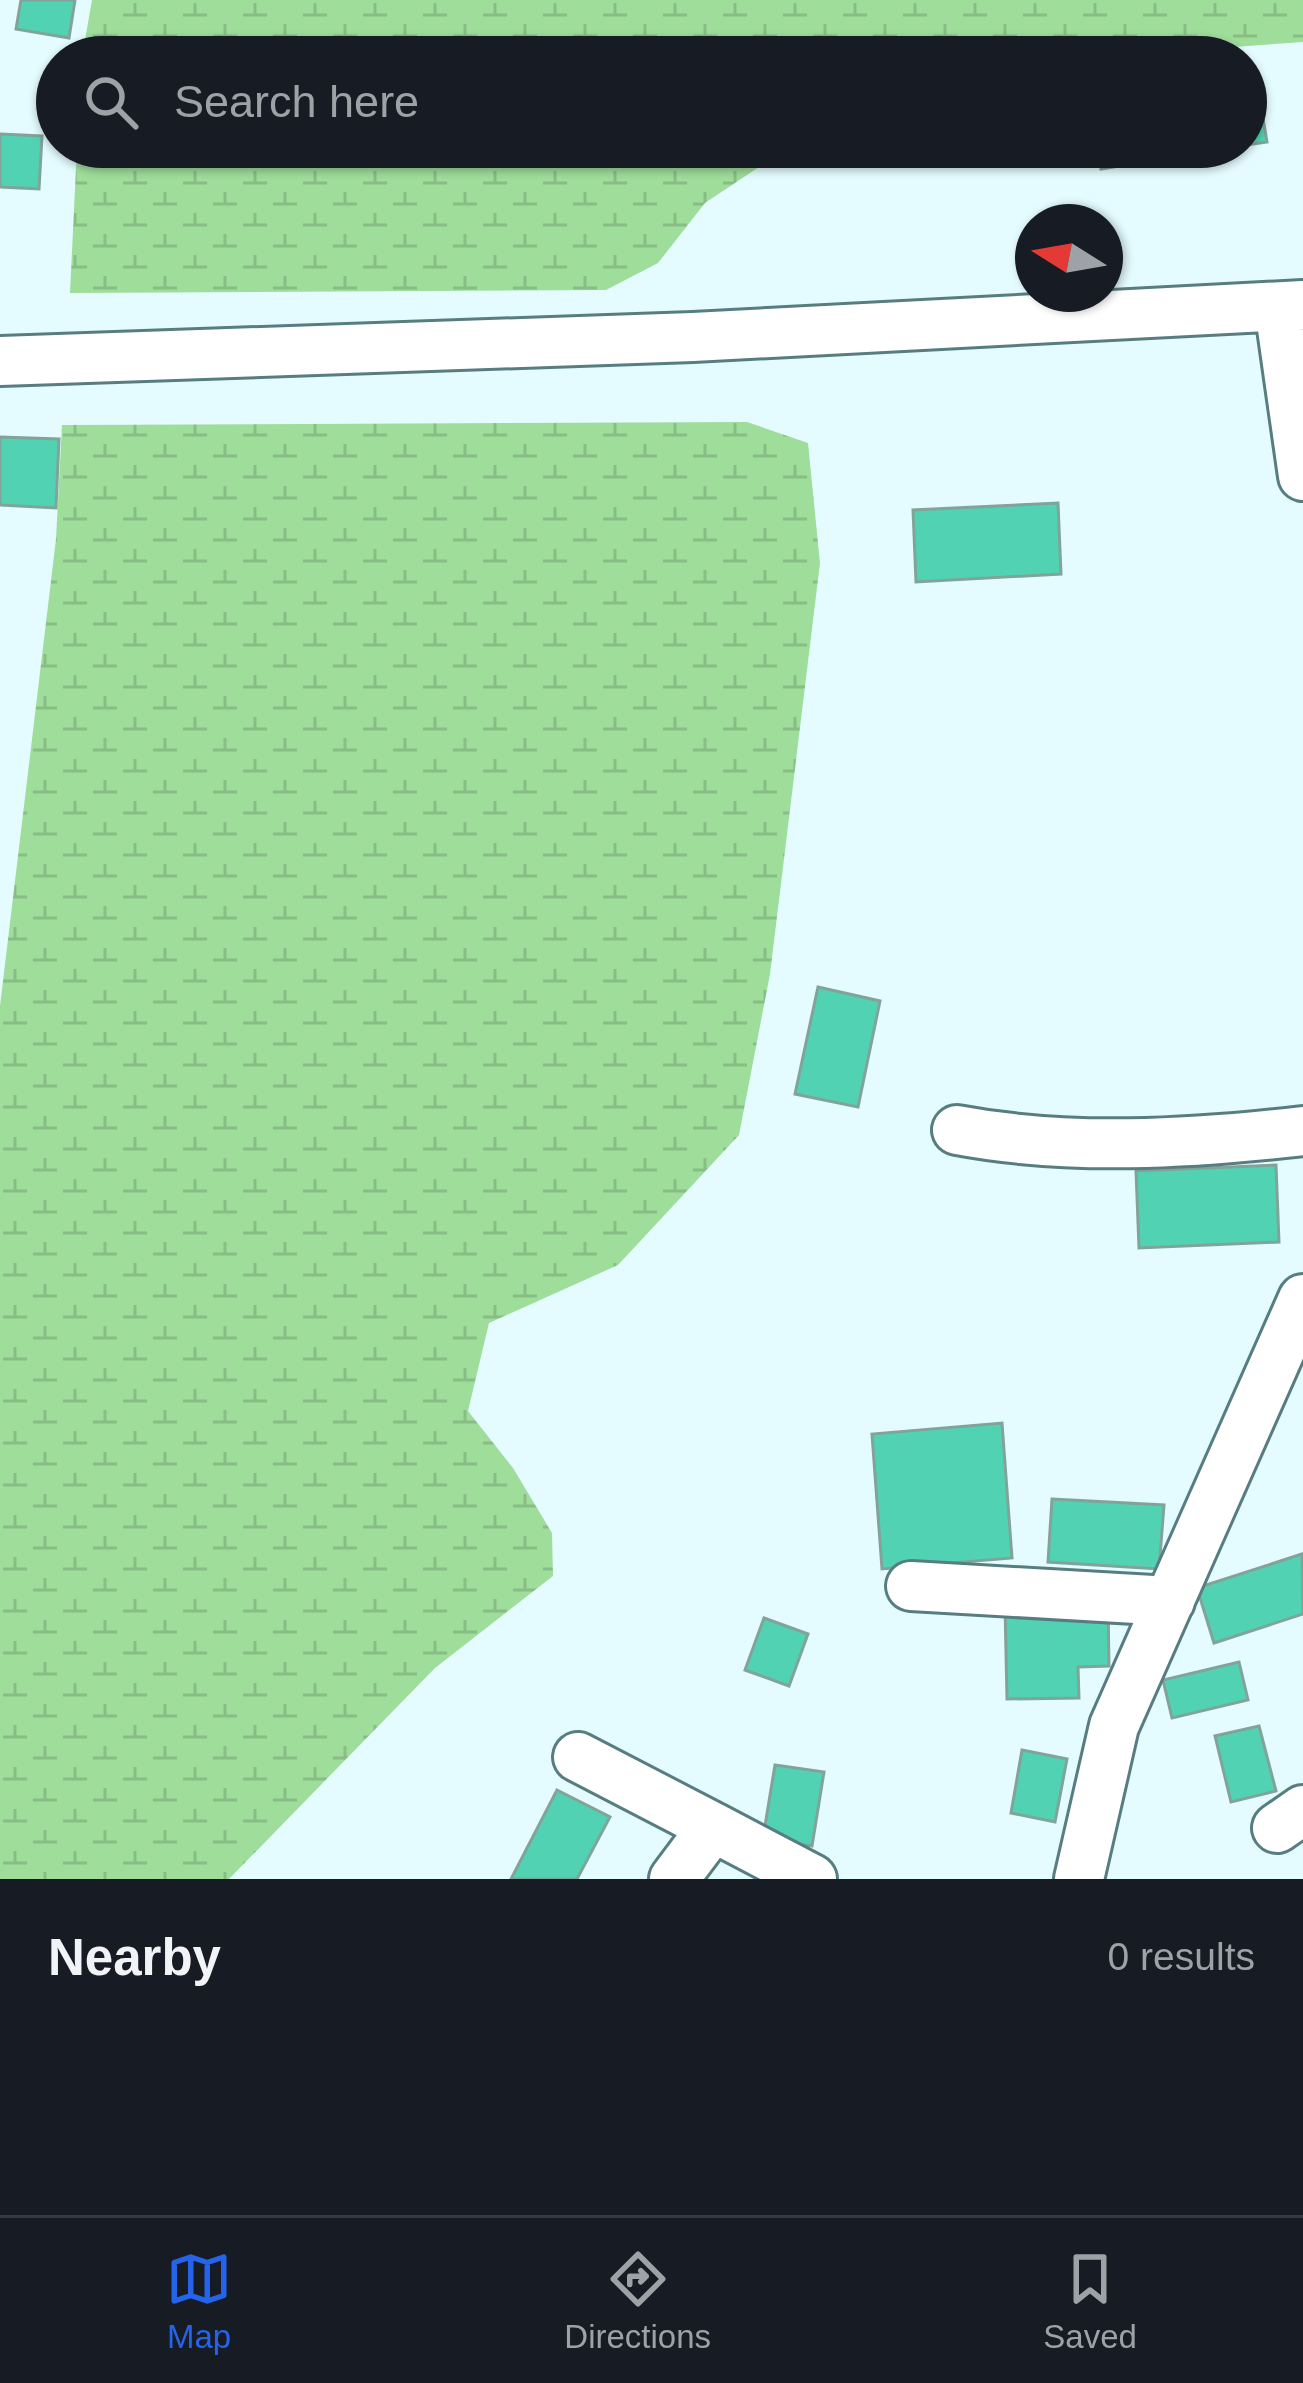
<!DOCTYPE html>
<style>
:root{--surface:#171b24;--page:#20242c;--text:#f1f3f6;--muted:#9ea1a6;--line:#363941;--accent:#2563eb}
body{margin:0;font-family:Arial,sans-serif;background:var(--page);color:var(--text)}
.compass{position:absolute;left:1015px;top:204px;width:108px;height:108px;border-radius:50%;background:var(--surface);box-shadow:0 3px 9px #0004;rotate:281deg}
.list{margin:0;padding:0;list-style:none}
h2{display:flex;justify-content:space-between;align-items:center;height:156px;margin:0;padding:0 48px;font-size:51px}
h2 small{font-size:39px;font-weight:400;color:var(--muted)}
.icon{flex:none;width:66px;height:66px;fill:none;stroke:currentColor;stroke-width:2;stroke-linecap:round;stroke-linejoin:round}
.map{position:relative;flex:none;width:1303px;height:1879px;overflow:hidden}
.search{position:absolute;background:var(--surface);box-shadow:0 3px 9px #0004;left:36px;right:36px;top:36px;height:132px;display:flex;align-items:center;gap:30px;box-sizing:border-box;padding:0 42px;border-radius:66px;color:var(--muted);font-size:45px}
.sheet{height:336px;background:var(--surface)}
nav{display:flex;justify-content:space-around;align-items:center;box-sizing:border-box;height:168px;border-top:3px solid var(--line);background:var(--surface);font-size:33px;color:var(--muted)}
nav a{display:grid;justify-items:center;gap:6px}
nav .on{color:var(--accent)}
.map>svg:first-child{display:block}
.wetland{fill:url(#wetland-marsh)}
.building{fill:#51d3b3;stroke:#80a499;stroke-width:3}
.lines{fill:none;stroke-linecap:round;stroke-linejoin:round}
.minor-casing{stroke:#577d81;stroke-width:54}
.minor{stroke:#fff;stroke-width:48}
</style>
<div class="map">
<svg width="1303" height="1879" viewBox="0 0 1303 1879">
<defs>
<pattern id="wetland-marsh" width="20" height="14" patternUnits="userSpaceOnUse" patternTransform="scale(3)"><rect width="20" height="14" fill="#9fdd9b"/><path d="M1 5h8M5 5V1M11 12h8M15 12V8" fill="none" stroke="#88bd85"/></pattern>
</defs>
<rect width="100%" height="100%" fill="#e4fcff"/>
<!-- wetland -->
<path class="wetland" d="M92 0H1303V42L1094 57H82Z
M77 147H912L886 158 759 167 705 203 658 263 606 290 70 293Z
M747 422 808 443 820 563 770 974 739 1135 618 1265 489 1323 468 1411 513 1468 552 1533 553 1576 435 1668 229 1879H0V1006L56 539 62 425Z"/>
<!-- building -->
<path class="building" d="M21 0H75L69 38 16 29Z
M1259 94 1267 142 1246 145V96Z
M0 134 42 136 39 189 0 187Z
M1097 147H1236L1101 169Z
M0 437 59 439 56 508 0 505Z
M1058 503 1061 574 916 582 913 510Z
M818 987 880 1001 858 1107 795 1094Z
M1276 1165 1279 1242 1139 1248 1136 1171Z
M1002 1423 1012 1558 882 1569 872 1434Z
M1052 1499 1164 1505 1159 1569 1048 1562Z
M1302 1554 1303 1614 1214 1643 1197 1588Z
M1108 1603 1109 1666 1078 1667 1079 1698 1007 1699 1005 1606Z
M764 1618 808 1634 789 1686 745 1670Z
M1239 1662 1248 1700 1172 1718 1163 1680Z
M1259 1726 1276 1791 1231 1802 1215 1736Z
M1022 1750 1067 1759 1055 1822 1011 1813Z
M775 1765 824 1772 812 1846 763 1838Z
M557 1790 610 1817 577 1879H511Z"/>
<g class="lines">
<!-- minor casing -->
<g class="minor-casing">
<path id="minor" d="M1279 307 1303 476
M0 361 693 337 1303 305
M957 1130C1068 1151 1191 1144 1303 1131
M911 1586 1170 1601
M578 1757 713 1827
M1277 1828 1303 1810
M674 1879 713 1827 812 1879
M1079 1879 1114 1726 1303 1299"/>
</g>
<!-- minor -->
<use href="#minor" class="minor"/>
</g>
</svg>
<svg class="compass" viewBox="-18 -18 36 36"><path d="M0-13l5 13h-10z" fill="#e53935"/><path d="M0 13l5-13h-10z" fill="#9ea1a6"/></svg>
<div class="search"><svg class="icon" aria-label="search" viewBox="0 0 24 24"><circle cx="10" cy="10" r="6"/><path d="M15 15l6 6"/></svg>Search here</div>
</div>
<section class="sheet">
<h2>Nearby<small>0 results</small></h2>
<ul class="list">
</ul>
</section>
<nav>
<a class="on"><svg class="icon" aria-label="map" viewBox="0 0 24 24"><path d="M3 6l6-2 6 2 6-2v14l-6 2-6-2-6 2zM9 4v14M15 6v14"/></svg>Map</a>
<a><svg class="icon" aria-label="directions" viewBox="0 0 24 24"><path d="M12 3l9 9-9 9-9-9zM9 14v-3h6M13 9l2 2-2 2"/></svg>Directions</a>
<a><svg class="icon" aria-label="saved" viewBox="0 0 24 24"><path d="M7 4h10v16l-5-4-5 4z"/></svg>Saved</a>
</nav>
